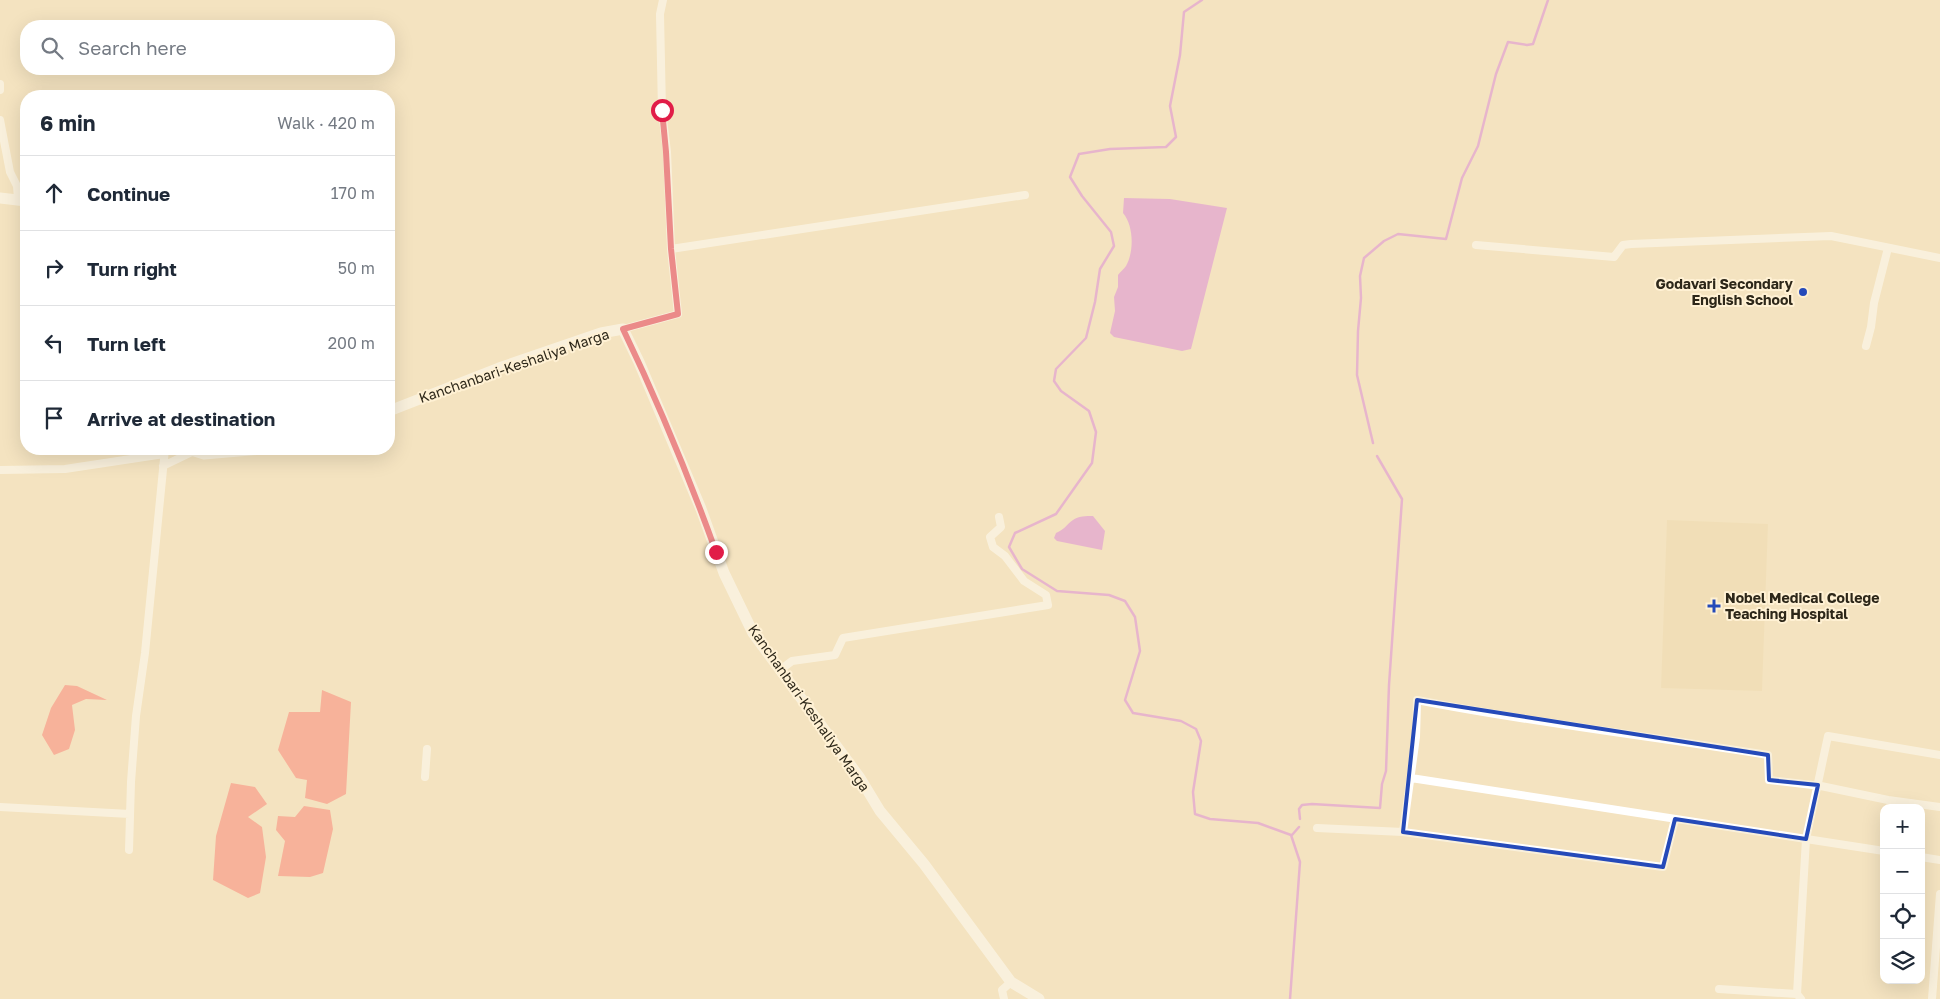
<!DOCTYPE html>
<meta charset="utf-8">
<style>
:root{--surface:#fff;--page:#f2f2f3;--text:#1f2937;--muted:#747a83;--line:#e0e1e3}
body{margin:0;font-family:"Golos Text",sans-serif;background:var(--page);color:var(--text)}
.controls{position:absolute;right:15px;bottom:15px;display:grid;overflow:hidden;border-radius:10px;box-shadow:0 5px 20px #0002}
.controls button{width:45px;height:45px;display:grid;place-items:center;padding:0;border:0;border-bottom:1px solid var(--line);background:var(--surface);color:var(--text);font:25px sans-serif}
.stop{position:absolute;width:15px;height:15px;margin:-11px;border:4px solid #e11d48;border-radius:50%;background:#fff}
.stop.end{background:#e11d48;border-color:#fff;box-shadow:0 1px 5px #0008}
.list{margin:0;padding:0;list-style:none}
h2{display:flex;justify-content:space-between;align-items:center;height:65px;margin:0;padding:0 20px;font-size:21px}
h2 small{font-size:16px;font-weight:400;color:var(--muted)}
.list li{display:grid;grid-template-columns:32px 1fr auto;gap:15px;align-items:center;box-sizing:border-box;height:75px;padding:0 20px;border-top:1px solid var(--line)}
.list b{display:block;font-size:19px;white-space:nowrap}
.list em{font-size:16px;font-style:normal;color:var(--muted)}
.icon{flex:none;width:28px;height:28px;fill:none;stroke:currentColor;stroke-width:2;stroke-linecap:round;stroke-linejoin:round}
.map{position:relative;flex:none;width:1940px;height:999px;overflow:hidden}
.search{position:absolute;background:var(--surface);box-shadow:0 5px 20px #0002;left:20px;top:20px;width:375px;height:55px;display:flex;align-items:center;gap:12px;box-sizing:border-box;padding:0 18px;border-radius:20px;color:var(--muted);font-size:19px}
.panel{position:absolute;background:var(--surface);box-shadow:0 5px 20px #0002;left:20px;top:90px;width:375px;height:365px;border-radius:20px}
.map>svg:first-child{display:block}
.built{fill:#edd8ae}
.forest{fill:#fb766e}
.water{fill:#d87ddc}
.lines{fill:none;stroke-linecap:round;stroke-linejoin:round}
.stream{stroke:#d87ddc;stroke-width:2.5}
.street{stroke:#fff;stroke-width:8}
.secondary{stroke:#fff;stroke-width:11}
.route{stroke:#e11d48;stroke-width:6}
.marked{fill:none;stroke:#254ab9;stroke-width:4;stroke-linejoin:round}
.poi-dot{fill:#254ab9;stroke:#fff1d4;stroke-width:2}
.labels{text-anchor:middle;stroke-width:4;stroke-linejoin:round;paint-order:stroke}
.poi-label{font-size:14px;font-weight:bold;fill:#2d2719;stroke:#fff1d4;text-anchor:end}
.street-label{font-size:14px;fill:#2d2719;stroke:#fff1d4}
</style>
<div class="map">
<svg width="1940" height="999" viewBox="0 0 1940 999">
<rect width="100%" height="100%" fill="#f4e3c0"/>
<!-- built -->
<path class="built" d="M1667 520 1768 524 1762 691 1661 688Z"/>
<!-- forest -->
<path class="forest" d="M65 685 77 686 107 700 86 699 72 705 75 730 69 749 54 755 42 735 51 708Z
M322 690 351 702 346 794 327 804 305 798 307 780 296 778 278 750 289 712H320Z
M231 783 255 787 267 804 248 817 262 827 266 857 260 893 248 898 213 880 216 836Z
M304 806 330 810 333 829 323 873 310 877 278 876 285 841 276 830 278 816 295 817Z"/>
<!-- water -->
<path class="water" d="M1124 198 1170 199 1227 208 1191 349 1182 351 1114 337 1110 333 1115 311 1114 297 1118 287V275C1120 272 1124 269 1126 266 1134 252 1134 226 1123 213Z
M1093 516 1105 531 1102 550 1057 541 1054 538 1056 533C1065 529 1066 525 1073 520 1078 516 1086 516 1093 516Z"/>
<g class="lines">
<!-- stream -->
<path class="stream" d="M1202 0 1184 12 1180 55 1170 106 1176 137 1166 147 1110 149 1079 154 1070 177 1082 196 1111 232 1114 246 1100 269 1095 302 1086 338 1056 369 1054 381 1061 391 1089 411 1096 432 1092 463 1056 514 1015 533 1009 547 1022 569 1057 591 1109 595 1125 601 1135 617 1140 651 1125 700 1133 713 1181 721 1196 729 1201 741 1193 792 1195 814 1210 819 1258 823 1291 835 1300 862 1290 999
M1373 443 1357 375 1358 331 1361 298 1360 276 1364 258 1384 241 1398 234 1446 239 1462 178 1478 146 1496 74 1508 42 1527 45 1533 44 1548 0
M1300 819 1299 809 1302 805 1312 804 1380 808 1382 784 1386 771 1389 685 1402 499 1377 456
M1292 835 1299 827"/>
<!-- street -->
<path class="street" d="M0 84V90
M0 120 10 172 17 186 18 199
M1476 245 1614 257 1623 245 1631 244 1831 236 1940 258
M671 249 1025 195
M623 329 678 314 671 249 667 152 662 111 660 14 663 0
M1866 346 1871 327 1874 303 1888 248
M163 466 192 452
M0 470 65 469 164 454
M780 670 792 661 835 655 843 638 1048 605 1046 595 1024 581 1005 556 993 547 990 537 1001 527 999 517
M425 777 427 749
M1411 778 1884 851
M0 807 130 814
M1317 828 1403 832 1663 867 1675 819
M1403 832 1416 737 1417 700C1533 723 1651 736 1768 755L1769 780 1821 786 1888 800 1940 807
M129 850 131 782 136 716 145 653 165 449
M1921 857 1940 860
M1719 989 1797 994
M1004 999 1002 990 1011 982
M1801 999 1797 994 1806 839 1828 736 1940 755
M1932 999 1940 894"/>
<!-- secondary -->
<path class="secondary" d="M0 198 26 201
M389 411 499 368 601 333 623 329 639 362 701 509 724 573 753 633 860 778 880 811 924 864 1011 982 1039 999
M188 449 204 454 262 449"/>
</g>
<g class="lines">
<!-- route -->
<path class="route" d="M662 110 666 152 671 249 678 314 623 329C658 402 689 477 716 552"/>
</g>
<!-- marked area -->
<path d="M0 0H1940V999H0ZM1417 700 1768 755 1769 780 1818 785 1806 839 1675 819 1663 867 1403 832Z" fill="#f4e3c0" fill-opacity=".55" fill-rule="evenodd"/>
<path class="marked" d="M1417 700 1768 755 1769 780 1818 785 1806 839 1675 819 1663 867 1403 832Z"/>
<!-- markers -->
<g class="poi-dot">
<circle cx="1803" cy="292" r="5"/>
<path d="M1711.5 598.5h5v5h5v5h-5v5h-5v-5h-5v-5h5z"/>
</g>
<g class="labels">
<!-- poi labels -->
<g class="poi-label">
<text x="1793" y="289">Godavari Secondary<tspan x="1793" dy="16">English School</tspan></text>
<text x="1725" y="603" text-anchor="start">Nobel Medical College<tspan x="1725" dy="16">Teaching Hospital</tspan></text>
</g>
<!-- street labels -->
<g class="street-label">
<text transform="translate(514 366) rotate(-19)" y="5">Kanchanbari-Keshaliya Marga</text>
<text transform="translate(809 708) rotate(55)" y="5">Kanchanbari-Keshaliya Marga</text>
</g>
</g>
</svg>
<div class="controls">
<button>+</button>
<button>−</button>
<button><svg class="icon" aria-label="locate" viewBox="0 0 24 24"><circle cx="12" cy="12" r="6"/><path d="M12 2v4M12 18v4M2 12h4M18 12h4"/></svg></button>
<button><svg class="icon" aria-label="layers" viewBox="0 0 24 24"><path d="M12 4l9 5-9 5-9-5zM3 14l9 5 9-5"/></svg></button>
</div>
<div class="stop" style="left:662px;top:110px"></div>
<div class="stop end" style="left:716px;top:552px"></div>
<div class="search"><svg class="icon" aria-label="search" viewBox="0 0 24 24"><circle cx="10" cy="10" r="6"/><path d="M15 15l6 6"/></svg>Search here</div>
<section class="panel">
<h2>6 min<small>Walk · 420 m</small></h2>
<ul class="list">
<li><svg class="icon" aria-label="ahead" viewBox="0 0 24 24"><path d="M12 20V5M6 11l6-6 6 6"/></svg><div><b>Continue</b></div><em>170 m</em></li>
<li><svg class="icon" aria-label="right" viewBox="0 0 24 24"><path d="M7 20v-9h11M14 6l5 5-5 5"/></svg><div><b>Turn right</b></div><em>50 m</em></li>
<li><svg class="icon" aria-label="left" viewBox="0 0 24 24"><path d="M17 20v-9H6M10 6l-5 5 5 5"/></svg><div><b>Turn left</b></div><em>200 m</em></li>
<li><svg class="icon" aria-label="arrive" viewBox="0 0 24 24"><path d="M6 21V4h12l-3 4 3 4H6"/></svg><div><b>Arrive at destination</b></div></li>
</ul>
</section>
</div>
